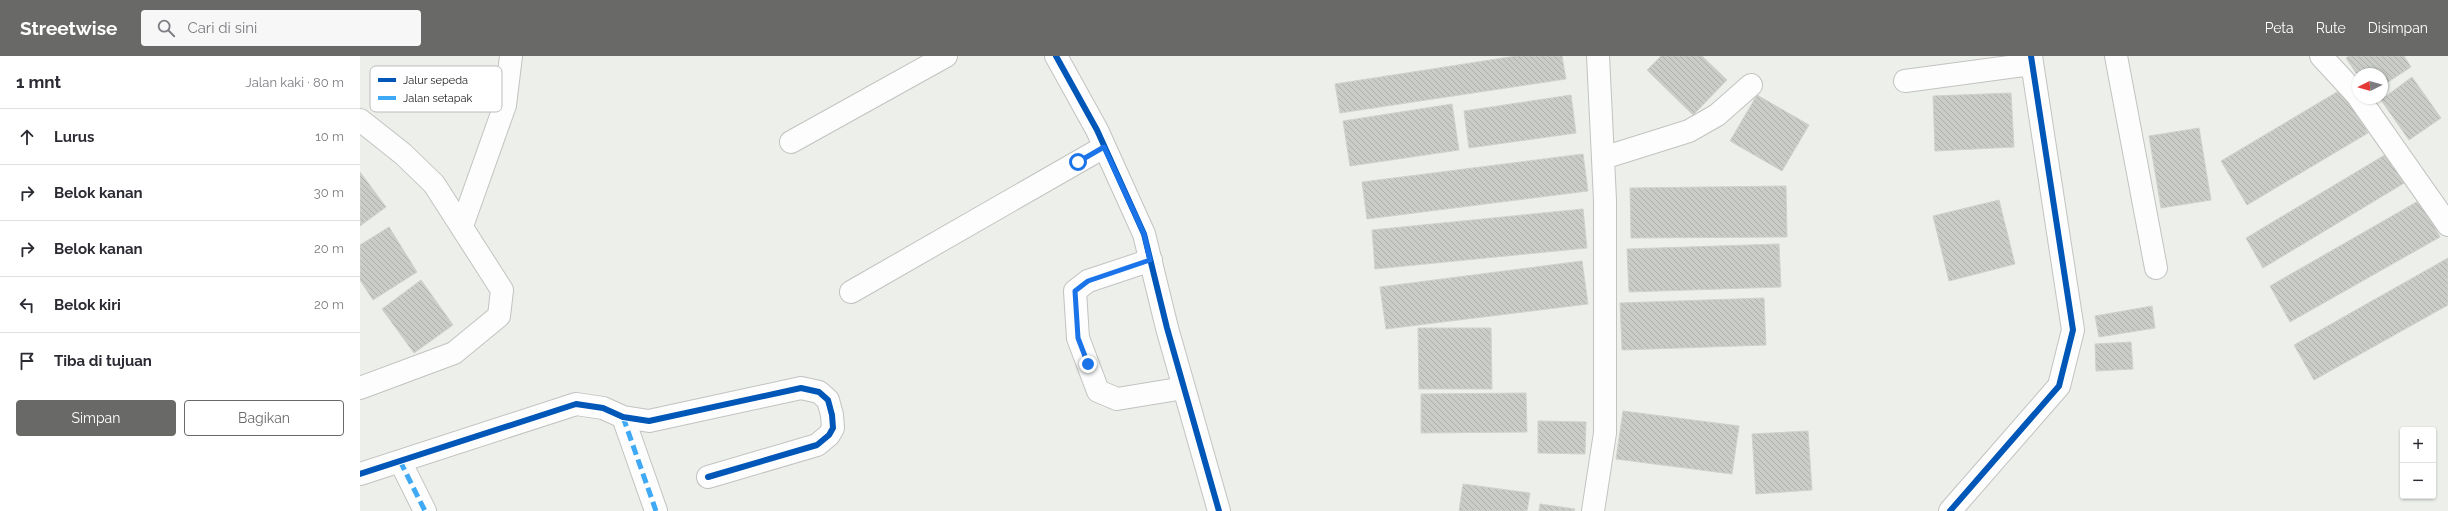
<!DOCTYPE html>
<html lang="id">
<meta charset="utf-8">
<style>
:root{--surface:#fff;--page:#f7f7f7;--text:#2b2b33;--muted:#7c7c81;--line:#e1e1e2;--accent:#696a68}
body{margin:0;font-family:Raleway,sans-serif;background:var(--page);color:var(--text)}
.controls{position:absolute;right:12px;bottom:12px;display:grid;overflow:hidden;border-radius:4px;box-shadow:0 1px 3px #0004}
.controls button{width:36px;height:36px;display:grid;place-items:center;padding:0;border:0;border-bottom:1px solid var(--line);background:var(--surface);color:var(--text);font:20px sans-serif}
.compass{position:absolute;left:1992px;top:12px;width:36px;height:36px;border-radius:50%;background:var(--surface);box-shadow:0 1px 3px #0004;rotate:265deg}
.stop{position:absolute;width:12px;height:12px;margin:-9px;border:3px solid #1a73e8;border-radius:50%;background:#fff}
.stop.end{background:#1a73e8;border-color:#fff;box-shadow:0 1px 4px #0008}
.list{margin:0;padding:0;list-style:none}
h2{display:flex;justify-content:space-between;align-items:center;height:52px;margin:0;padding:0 16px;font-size:17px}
h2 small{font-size:13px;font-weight:400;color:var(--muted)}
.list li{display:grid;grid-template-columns:26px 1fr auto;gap:12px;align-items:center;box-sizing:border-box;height:56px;padding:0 16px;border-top:1px solid var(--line)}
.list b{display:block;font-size:15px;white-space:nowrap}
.list em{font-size:13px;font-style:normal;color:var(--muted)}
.actions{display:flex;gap:8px;padding:12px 16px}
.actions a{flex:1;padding:9px 0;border:1px solid var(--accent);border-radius:4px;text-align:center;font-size:14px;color:var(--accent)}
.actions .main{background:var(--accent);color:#fff}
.icon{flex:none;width:22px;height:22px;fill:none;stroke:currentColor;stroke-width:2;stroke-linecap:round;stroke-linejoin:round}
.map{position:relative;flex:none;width:2088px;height:455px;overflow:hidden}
header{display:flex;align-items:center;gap:24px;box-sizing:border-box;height:56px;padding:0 20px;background:var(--accent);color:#fff}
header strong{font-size:19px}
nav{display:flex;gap:22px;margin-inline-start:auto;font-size:14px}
.search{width:280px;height:36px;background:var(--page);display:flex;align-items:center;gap:10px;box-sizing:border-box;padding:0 14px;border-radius:4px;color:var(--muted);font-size:15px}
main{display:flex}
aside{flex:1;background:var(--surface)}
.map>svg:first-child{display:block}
.building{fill:url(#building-back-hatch);stroke:#d0d2cd}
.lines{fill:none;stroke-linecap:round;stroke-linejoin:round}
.minor-casing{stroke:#c2c3c1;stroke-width:24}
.minor{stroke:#fcfdfc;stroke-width:22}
.quiet{stroke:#3fa9f5;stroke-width:5;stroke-dasharray:10 5;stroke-linecap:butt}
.cycleway-casing{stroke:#fff;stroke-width:8}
.cycleway{stroke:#0057b8;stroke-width:6}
.route{stroke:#1a73e8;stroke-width:5}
.key{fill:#fff;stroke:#bdbdbd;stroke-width:1}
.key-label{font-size:11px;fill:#222}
</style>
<header>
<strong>Streetwise</strong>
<div class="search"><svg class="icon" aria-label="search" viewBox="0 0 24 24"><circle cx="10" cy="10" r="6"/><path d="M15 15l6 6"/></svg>Cari di sini</div>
<nav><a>Peta</a><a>Rute</a><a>Disimpan</a></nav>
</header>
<main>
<aside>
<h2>1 mnt<small>Jalan kaki · 80 m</small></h2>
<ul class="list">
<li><svg class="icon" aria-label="ahead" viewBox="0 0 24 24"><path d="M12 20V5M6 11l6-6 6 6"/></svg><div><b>Lurus</b></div><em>10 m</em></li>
<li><svg class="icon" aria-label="right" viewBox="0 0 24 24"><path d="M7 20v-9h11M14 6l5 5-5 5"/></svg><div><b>Belok kanan</b></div><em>30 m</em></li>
<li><svg class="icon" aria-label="right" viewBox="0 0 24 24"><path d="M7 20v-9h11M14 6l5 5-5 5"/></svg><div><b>Belok kanan</b></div><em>20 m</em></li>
<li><svg class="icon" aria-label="left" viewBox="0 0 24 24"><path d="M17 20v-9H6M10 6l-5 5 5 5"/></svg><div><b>Belok kiri</b></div><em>20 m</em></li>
<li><svg class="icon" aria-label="arrive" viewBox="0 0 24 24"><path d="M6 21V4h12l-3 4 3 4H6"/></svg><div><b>Tiba di tujuan</b></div></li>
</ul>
<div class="actions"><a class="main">Simpan</a><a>Bagikan</a></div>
</aside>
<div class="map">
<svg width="2088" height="455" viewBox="0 0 2088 455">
<defs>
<pattern id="building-back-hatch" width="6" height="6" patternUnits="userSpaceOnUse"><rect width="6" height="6" fill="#caccc8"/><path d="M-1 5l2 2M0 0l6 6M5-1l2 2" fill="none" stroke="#adafac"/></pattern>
</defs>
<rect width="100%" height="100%" fill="#edefeb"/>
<!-- building -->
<path class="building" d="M1156 0H1202L1206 23 980 57 975 28Z
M1301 0H1342L1367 24 1333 59 1287 14Z
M1989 0H2044L2051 11 2022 30V18H1998V20L1986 2Z
M2052 21 2081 62 2049 84 2021 44Z
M1982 33 2008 77 1887 149 1861 105Z
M1651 37 1654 91 1575 95 1573 40Z
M1211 39 1216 77 1109 92 1104 55Z
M1397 39 1449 69 1422 115 1370 85Z
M1092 48 1099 94 990 110 983 65Z
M1839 72 1851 144 1801 152 1789 80Z
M2028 97 2046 126 1903 212 1886 182Z
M1223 98 1228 135 1007 163 1002 126Z
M0 116 26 151 0 170Z
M1426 130 1427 181 1271 182 1270 132Z
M1639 144 1655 208 1589 225 1573 160Z
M2060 144 2080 181 1930 266 1910 230Z
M1223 153 1227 192 1015 213 1012 174Z
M29 171 57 216 13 244 0 224V189Z
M1419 188 1421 231 1269 236 1267 193Z
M2088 202V249L1954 324 1934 289Z
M1222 205 1228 248 1026 273 1020 231Z
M61 224 93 269 54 297 22 253Z
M1404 242 1406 289 1262 294 1260 247Z
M1792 250 1795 272 1739 281 1735 260Z
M1058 272H1131L1132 333H1059Z
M1771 286 1773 313 1736 315 1735 288Z
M1166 337 1167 376 1061 377V338Z
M1263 355 1379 370 1372 418 1256 403Z
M1178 365 1226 366 1225 398 1178 397Z
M1448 375 1452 434 1396 438 1392 378Z
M1103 428 1170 437 1167 455H1099Z
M1180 448 1215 453 1214 455H1179Z"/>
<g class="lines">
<!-- minor casing -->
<g class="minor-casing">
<path id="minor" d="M696 0 737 74 784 178 807 272 859 455
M1756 0 1796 212
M1961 0 1998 40
M1545 25 1671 8
M1999 42 2088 169
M0 64 43 98 74 128 142 234 139 260 94 297 0 332
M431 86 586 0
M1243 102 1329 75 1357 59 1391 29
M102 170 145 49 151 0
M791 204 728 225 715 235 718 282 738 335 757 343 824 332
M491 236 744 91
M263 361 296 455
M40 405 65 455
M0 418 216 348 243 352 263 361 289 365 441 332 459 336 468 344 472 359 473 372 469 379 457 389 348 421
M1233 455 1245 377V144L1238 0
M1590 455 1699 330 1713 274 1671 0"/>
</g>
<!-- minor -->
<use href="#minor" class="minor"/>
<!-- quiet -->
<path class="quiet" d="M263 361 296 455
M40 405 65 455"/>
<!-- cycleway casing -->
<g class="cycleway-casing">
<path id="cycleway" d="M696 0 737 74 784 178 807 272 859 455
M0 418 216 348 243 352 263 361 289 365 441 332 459 336 468 344 472 359 473 372 469 379 457 389 348 421
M1590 455 1699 330 1713 274 1671 0"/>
</g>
<!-- cycleway -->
<use href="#cycleway" class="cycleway"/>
</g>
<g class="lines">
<!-- route -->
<path class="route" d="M718 106 744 91 784 178 790 204 728 225 715 235 718 282 728 308"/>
</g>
<!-- legend -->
<rect x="10" y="10" width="132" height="46" rx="6" class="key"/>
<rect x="18" y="22" width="18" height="4" fill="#0057b8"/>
<rect x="18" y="40" width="18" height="4" fill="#3fa9f5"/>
<g class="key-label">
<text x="43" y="28">Jalur sepeda</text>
<text x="43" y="46">Jalan setapak</text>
</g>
</svg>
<div class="controls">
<button>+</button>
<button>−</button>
</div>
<svg class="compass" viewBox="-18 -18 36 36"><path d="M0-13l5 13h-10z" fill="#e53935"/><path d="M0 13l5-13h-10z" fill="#7c7c81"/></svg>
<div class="stop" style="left:718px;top:106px"></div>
<div class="stop end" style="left:728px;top:308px"></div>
</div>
</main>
